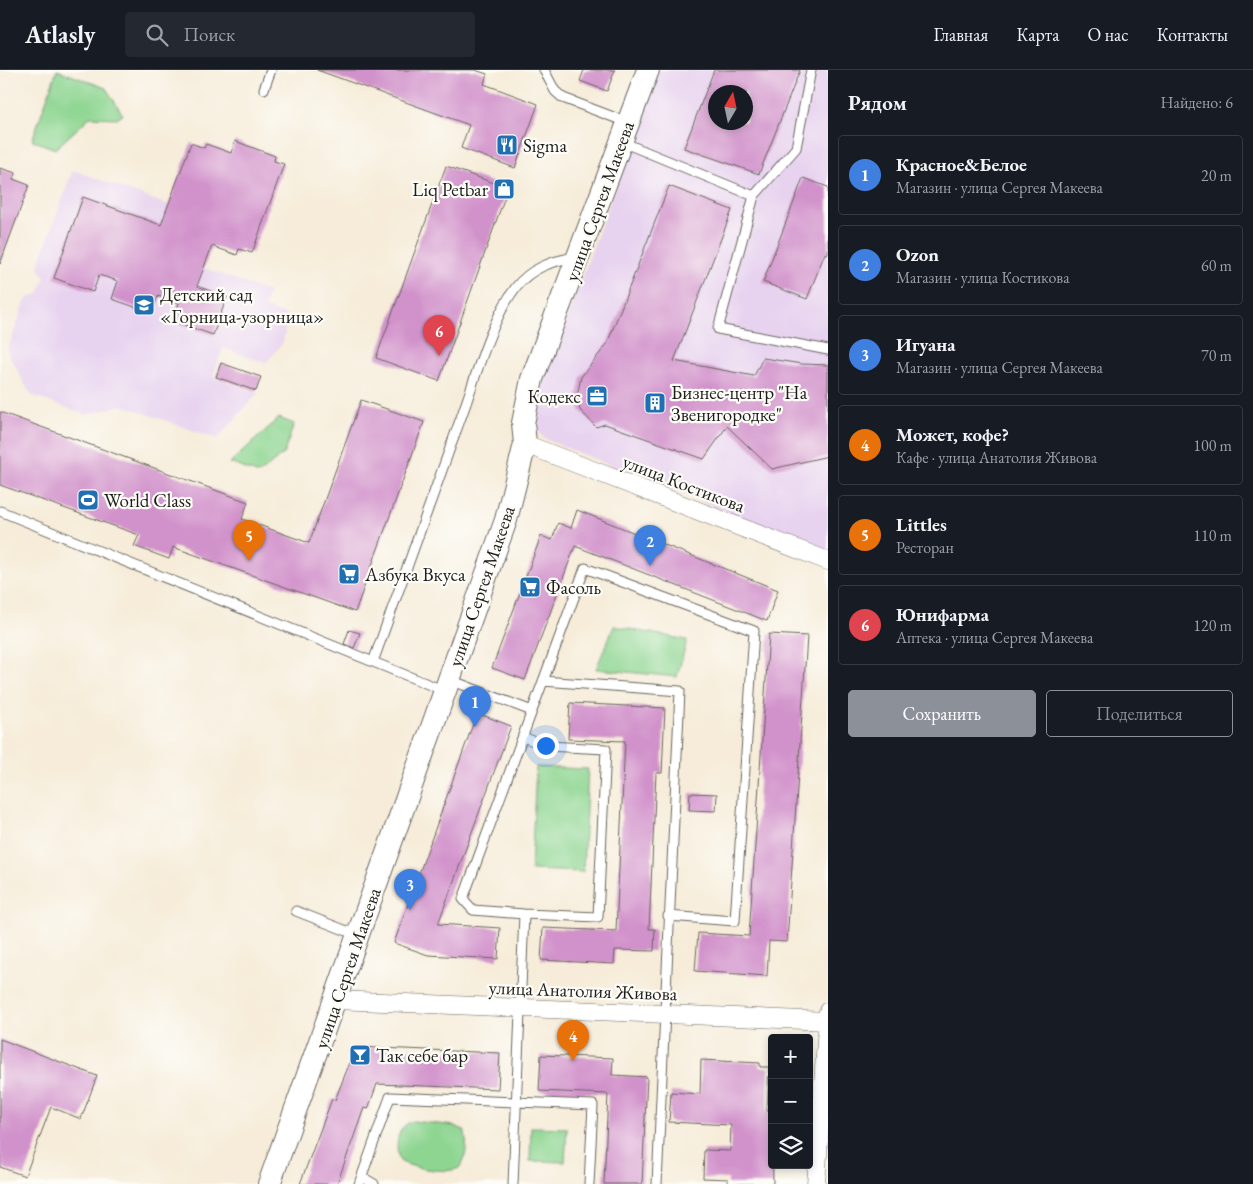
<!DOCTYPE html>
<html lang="ru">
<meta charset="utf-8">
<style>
:root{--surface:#171b24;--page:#242831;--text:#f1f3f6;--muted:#9ea1a6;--line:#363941;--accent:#8c9099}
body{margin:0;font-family:"EB Garamond",serif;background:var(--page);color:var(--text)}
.controls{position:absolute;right:15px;bottom:15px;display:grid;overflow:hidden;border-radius:5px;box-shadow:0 2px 8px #0003}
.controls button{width:45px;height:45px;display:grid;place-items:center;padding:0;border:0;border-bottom:1px solid var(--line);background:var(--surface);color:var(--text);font:25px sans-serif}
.compass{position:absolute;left:708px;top:15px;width:45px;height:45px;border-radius:50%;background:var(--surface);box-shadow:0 2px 8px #0003;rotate:9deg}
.you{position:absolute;left:545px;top:675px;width:18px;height:18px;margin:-12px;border:4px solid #fff;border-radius:50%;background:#1a73e8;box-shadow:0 0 0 8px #1a73e833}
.badge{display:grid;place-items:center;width:32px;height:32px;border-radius:50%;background:var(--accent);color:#fff;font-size:16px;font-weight:700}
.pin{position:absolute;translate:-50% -41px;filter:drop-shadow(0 1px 2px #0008)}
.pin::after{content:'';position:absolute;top:26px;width:18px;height:15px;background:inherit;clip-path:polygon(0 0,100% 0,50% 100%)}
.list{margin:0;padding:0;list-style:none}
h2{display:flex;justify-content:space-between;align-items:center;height:65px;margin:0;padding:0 20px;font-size:21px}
h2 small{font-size:16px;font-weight:400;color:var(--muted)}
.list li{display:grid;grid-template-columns:32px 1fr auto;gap:15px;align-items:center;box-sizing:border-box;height:80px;margin:0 10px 10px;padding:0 10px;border:1px solid var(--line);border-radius:5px}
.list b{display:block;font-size:19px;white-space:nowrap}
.list p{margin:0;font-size:16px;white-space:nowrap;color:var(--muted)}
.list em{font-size:16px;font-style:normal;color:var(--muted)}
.actions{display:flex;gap:10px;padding:15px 20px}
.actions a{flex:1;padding:11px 0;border:1px solid var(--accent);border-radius:5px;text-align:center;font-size:18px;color:var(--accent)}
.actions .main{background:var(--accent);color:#fff}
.icon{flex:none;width:28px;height:28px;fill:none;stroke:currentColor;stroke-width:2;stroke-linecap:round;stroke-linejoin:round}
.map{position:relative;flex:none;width:828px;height:1114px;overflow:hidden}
header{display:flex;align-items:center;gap:30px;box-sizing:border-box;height:70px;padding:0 25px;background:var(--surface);border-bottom:1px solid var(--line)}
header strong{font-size:24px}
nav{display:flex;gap:28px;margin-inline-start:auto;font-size:18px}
.search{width:350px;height:45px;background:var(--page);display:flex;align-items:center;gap:12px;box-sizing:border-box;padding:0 18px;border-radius:5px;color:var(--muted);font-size:19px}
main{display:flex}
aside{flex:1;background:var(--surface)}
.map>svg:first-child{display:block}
.built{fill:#e7d2ef;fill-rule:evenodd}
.green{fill:#8dd591;stroke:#547856}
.building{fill:#d192cb;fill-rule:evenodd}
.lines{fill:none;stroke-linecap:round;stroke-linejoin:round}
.service-casing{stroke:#68655e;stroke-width:11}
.minor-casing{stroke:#68655e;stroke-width:19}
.tertiary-casing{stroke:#68655e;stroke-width:24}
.service{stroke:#fff;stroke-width:9}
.minor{stroke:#fff;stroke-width:18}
.tertiary{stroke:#fff;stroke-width:22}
.labels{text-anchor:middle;stroke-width:4.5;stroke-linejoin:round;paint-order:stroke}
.poi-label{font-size:19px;fill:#1c1c1c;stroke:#fdfcf7;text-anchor:start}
.street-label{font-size:19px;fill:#1c1c1c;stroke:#fdfcf7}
</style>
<header>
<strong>Atlasly</strong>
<div class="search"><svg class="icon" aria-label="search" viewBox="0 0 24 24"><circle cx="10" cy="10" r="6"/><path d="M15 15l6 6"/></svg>Поиск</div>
<nav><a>Главная</a><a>Карта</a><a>О нас</a><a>Контакты</a></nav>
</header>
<main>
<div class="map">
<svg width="828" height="1114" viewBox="0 0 828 1114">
<rect width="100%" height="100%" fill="#fdfcf7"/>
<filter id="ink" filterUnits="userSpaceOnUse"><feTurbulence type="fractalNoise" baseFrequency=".02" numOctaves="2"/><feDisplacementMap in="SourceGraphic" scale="10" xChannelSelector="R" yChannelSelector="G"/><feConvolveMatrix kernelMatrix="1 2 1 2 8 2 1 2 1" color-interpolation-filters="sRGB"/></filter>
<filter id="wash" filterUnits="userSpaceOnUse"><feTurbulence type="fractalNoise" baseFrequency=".0096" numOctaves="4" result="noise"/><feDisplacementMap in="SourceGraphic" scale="20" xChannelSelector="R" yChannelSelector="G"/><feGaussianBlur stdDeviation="1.12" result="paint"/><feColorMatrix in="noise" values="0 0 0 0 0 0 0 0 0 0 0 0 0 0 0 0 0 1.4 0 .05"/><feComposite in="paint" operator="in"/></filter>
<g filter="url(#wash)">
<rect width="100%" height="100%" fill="#f6ecd9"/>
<!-- built -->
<path class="built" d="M659 0H828V482L552 372 544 368 537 360 534 350 538 326ZM716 22H746V52H716Z
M73 100 168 135 159 160 208 186 204 198 269 222 264 237 288 246 283 272 266 293 223 278 213 307 258 323 217 369 122 335 86 345 31 325 7 281 25 232 30 227 39 224 41 218 45 207 40 200 39 193Z"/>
<!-- green -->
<path class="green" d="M57 0 106 18 123 45 118 48 90 47 55 79 32 70Z
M279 348 294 354 284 383 259 404 230 393Z
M614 556 687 570 677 607 596 599Z
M536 697 588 699 583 802 531 800Z
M414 1051 454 1056 464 1060C468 1070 467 1090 459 1098 448 1104 410 1098 400 1091 394 1076 397 1054 414 1051Z
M531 1057 567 1058 565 1092 530 1091Z"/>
<g id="blocks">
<!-- building -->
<path class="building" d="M317 0H475L487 4 484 14 538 34 515 98 461 78 469 55Z
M584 0H615L607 21 580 11Z
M714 0H800L759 104 684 78ZM716 22H746V52H716Z
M235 71 275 86 274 91 284 94 252 183 239 179 237 185 212 176 197 216 227 227 213 265 173 251 179 233 158 226 152 243 112 229 118 211 99 205 93 222 54 208 83 127 161 155 191 73 204 78 206 74 231 83Z
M446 96 508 118 439 311 376 288Z
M0 98 16 103 13 109 29 115 0 194Z
M803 108 828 117V184L825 183 807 229 763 212Z
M669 116 732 140 674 291 754 306 763 288 802 294 828 295V386L772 399 727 356 704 389 605 354 596 357 580 340 577 326 581 307 607 274Z
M221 293 261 307 256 321 216 307Z
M361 330 424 352 355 542 173 477 169 489 134 476 139 465 0 415V342L248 432 242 449 309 473Z
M577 440 778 520 767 551 575 476 525 610 492 598 541 466 552 470 558 453 571 458Z
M349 560 360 563 354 578 344 574Z
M769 564 807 566 787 872 769 871 767 906 695 901 698 863 749 866Z
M570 633 665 638 662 703H656L650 838 649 859H655L654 881 615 880 614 894 541 890 543 858 616 861 625 671 568 669Z
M477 643 511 656 438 854 500 858 498 889 428 885 394 873Z
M690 723 717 724 716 741 689 740Z
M0 969 97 1006 81 1049 51 1037 25 1106 0 1097Z
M356 977 500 983 498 1019 377 1014 368 1039 364 1038 337 1114H300L332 1029 335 1030Z
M541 985 613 988 612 1005 647 1007 642 1114H604L608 1024 539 1021Z
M701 990 760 993V997H769L767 1041 772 1042 773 1114H728V1109L703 1108 704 1080 730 1081 731 1055 669 1052 671 1022 700 1024Z"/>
</g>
</g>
<g filter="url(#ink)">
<use href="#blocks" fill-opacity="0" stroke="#68655e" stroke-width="1"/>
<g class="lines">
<!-- service casing -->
<g class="service-casing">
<path id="service" d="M544 0 555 21 563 28 629 53
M264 19 271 0
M622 72 754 126 718 259 828 280
M754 126 796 78 811 0
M0 441 445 621
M373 592C403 509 433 426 463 342 477 303 491 250 516 217 531 198 552 191 575 187
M450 610 532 641 463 829 473 840 524 844
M543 611 680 621 657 1114
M532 641 585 498 754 561 735 851 668 846
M296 841 357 865
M362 1107 374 1114
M359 1114 390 1027 593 1035 589 1114
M513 1114 524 844 598 847 606 679 546 676 523 667"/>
</g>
<!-- minor casing -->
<g class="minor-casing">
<path id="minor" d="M525 374 828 491
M336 930 828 951
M816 1114 828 941"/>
</g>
<!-- tertiary casing -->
<g class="tertiary-casing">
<path id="tertiary" d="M269 1114 506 450 525 374 523 353 532 309 648 0"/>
</g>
<!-- service -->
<use href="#service" class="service"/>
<!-- minor -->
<use href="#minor" class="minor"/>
<!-- tertiary -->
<use href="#tertiary" class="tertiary"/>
</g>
</g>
<!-- icons -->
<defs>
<g id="restaurant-square" transform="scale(1.125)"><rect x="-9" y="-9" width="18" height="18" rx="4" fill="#1f6fb2" stroke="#fdfcf7"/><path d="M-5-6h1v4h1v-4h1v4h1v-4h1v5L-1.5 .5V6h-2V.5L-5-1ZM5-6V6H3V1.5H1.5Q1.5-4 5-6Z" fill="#fff"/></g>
<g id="shop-square" transform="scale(1.125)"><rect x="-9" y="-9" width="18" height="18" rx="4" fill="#1f6fb2" stroke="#fdfcf7"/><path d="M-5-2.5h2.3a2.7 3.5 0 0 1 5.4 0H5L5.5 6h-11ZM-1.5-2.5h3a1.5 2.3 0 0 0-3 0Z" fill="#fff"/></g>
<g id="school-square" transform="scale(1.125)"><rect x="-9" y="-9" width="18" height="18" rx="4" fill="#1f6fb2" stroke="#fdfcf7"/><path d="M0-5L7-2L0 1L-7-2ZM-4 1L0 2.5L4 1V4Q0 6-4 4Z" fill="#fff"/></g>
<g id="office-square" transform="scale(1.125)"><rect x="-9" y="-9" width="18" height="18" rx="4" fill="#1f6fb2" stroke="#fdfcf7"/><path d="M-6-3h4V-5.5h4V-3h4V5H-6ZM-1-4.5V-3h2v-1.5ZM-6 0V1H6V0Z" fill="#fff"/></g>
<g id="building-square" transform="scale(1.125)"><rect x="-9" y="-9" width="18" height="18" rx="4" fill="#1f6fb2" stroke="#fdfcf7"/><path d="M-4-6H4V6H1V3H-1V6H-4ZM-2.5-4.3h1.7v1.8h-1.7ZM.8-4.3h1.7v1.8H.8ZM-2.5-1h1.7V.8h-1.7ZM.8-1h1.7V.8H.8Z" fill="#fff"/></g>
<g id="stadium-square" transform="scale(1.125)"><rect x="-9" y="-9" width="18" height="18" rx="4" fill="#1f6fb2" stroke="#fdfcf7"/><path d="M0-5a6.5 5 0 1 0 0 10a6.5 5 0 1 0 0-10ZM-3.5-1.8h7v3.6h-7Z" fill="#fff"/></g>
<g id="supermarket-square" transform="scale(1.125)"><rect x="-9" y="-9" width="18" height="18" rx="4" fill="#1f6fb2" stroke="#fdfcf7"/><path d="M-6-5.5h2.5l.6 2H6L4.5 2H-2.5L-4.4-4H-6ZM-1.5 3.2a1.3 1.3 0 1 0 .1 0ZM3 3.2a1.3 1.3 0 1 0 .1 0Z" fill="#fff"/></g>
<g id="bar-square" transform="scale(1.125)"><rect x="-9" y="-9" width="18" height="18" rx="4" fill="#1f6fb2" stroke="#fdfcf7"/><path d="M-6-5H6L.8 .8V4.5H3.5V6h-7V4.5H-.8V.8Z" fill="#fff"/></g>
</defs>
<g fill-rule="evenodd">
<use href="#restaurant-square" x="507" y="75"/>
<use href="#shop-square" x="504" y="119"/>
<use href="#school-square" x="144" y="235"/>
<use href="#office-square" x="597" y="326"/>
<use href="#building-square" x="655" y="333"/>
<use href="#stadium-square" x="88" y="430"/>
<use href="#supermarket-square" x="349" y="504"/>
<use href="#supermarket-square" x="530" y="517"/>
<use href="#bar-square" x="360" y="985"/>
</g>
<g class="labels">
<!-- poi labels -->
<g class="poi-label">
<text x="523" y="82">Sigma</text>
<text x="488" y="126" text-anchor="end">Liq Petbar</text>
<text x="160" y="231">Детский сад<tspan x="160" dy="22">«Горница-узорница»</tspan></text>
<text x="671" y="329">Бизнес-центр "На<tspan x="671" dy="22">Звенигородке"</tspan></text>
<text x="581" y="333" text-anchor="end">Кодекс</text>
<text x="104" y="437">World Class</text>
<text x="365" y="511">Азбука Вкуса</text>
<text x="546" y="524">Фасоль</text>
<text x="376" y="992">Так себе бар</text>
</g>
<!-- street labels -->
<g class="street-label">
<text transform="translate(599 131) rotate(-70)" y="7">улица Сергея Макеева</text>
<text transform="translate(684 413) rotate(21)" y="7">улица Костикова</text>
<text transform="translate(481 516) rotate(-71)" y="7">улица Сергея Макеева</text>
<text transform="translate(347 898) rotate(-71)" y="7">улица Сергея Макеева</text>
<text transform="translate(583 920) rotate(2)" y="7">улица Анатолия Живова</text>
</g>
</g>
</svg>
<div class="controls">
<button>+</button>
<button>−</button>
<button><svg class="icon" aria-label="layers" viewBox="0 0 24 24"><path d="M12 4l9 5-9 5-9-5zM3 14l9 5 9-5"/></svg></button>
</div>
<svg class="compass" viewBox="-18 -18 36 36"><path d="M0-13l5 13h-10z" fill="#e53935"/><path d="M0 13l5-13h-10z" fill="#9ea1a6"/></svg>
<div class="you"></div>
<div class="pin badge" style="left:475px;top:657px;background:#3f7fe0">1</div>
<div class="pin badge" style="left:650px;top:496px;background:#3f7fe0">2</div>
<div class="pin badge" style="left:410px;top:840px;background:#3f7fe0">3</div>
<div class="pin badge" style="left:573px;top:991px;background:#e8710a">4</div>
<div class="pin badge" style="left:249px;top:491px;background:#e8710a">5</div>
<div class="pin badge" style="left:439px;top:286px;background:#e0444e">6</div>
</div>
<aside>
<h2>Рядом<small>Найдено: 6</small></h2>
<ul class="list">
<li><span class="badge" style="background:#3f7fe0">1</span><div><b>Красное&amp;Белое</b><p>Магазин · улица Сергея Макеева</p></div><em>20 m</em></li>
<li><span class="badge" style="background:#3f7fe0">2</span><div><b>Ozon</b><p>Магазин · улица Костикова</p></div><em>60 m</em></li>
<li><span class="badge" style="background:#3f7fe0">3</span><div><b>Игуана</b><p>Магазин · улица Сергея Макеева</p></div><em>70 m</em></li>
<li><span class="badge" style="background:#e8710a">4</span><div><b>Может, кофе?</b><p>Кафе · улица Анатолия Живова</p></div><em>100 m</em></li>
<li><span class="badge" style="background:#e8710a">5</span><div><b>Littles</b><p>Ресторан</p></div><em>110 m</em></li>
<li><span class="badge" style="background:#e0444e">6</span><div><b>Юнифарма</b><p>Аптека · улица Сергея Макеева</p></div><em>120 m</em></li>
</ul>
<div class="actions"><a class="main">Сохранить</a><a>Поделиться</a></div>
</aside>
</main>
